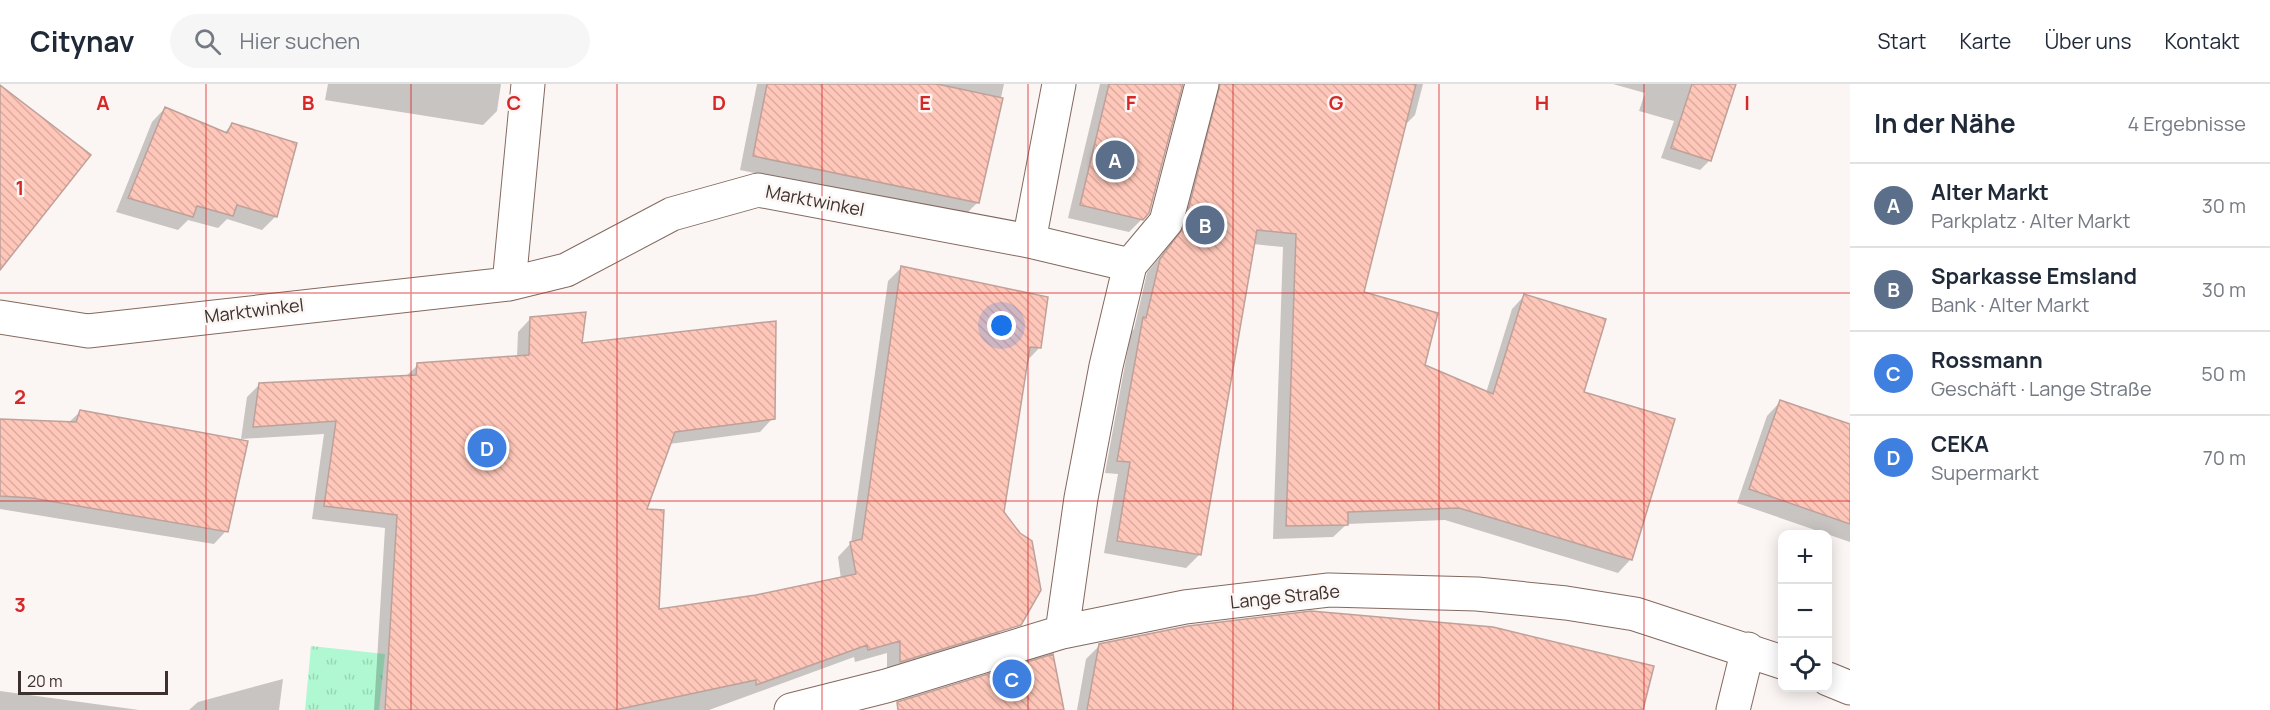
<!DOCTYPE html>
<html lang="de">
<meta charset="utf-8">
<style>
:root{--surface:#fff;--page:#f6f6f7;--text:#1f2937;--muted:#747a83;--line:#e0e1e3;--accent:#b42142}
body{margin:0;font-family:Manrope,sans-serif;background:var(--page);color:var(--text)}
.controls{position:absolute;right:18px;bottom:18px;display:grid;overflow:hidden;border-radius:12px;box-shadow:0 3px 15px #0003}
.controls button{width:54px;height:54px;display:grid;place-items:center;padding:0;border:0;border-bottom:2px solid var(--line);background:var(--surface);color:var(--text);font:30px sans-serif}
.scale{position:absolute;left:18px;bottom:15px;width:150px;box-sizing:border-box;padding-left:6px;border:3px solid #3d312d;border-top:0;font-size:16px;line-height:21px;white-space:nowrap;color:#3d312d;-webkit-text-stroke:4px #fbf5f3;paint-order:stroke}
.you{position:absolute;left:1002px;top:242px;width:21px;height:21px;margin:-15px;border:4px solid #fff;border-radius:50%;background:#1a73e8;box-shadow:0 0 0 9px #1a73e833}
.badge{display:grid;place-items:center;width:39px;height:39px;border-radius:50%;background:var(--accent);color:#fff;font-size:20px;font-weight:700}
.pin{position:absolute;translate:-50% -50%;border:3px solid #fff;box-shadow:0 2px 6px #0006}
.list{margin:0;padding:0;list-style:none}
h2{display:flex;justify-content:space-between;align-items:center;height:78px;margin:0;padding:0 24px;font-size:26px}
h2 small{font-size:20px;font-weight:400;color:var(--muted)}
.list li{display:grid;grid-template-columns:39px 1fr auto;gap:18px;align-items:center;box-sizing:border-box;height:84px;padding:0 24px;border-top:2px solid var(--line)}
.list b{display:block;font-size:22px;white-space:nowrap}
.list p{margin:0;font-size:20px;white-space:nowrap;color:var(--muted)}
.list em{font-size:20px;font-style:normal;color:var(--muted)}
.icon{flex:none;width:33px;height:33px;fill:none;stroke:currentColor;stroke-width:2;stroke-linecap:round;stroke-linejoin:round}
.map{position:relative;flex:none;width:1850px;height:626px;overflow:hidden}
header{display:flex;align-items:center;gap:36px;box-sizing:border-box;height:84px;padding:0 30px;background:var(--surface);border-bottom:2px solid var(--line)}
header strong{font-size:28px}
nav{display:flex;gap:33px;margin-inline-start:auto;font-size:21px}
.search{width:420px;height:54px;background:var(--page);display:flex;align-items:center;gap:15px;box-sizing:border-box;padding:0 21px;border-radius:33px;color:var(--muted);font-size:22px}
main{display:flex}
aside{flex:1;background:var(--surface)}
.map>svg:first-child{display:block}
.grass{fill:url(#grass-tufts)}
.shadow{fill:#0003}
.building{fill:url(#building-back-hatch);stroke:#bfa19a;stroke-width:1.5}
.lines{fill:none;stroke-linecap:round;stroke-linejoin:round}
.minor-casing{stroke:#83695f;stroke-width:35}
.minor{stroke:#fff;stroke-width:33}
.grid{fill:none;stroke:#d62828;stroke-width:1.5;stroke-opacity:0.55}
.labels{text-anchor:middle;stroke-width:5;stroke-linejoin:round;paint-order:stroke}
.street-label{font-size:18px;fill:#3d312d;stroke:#fbf5f3}
.grid-label{font-size:20px;text-anchor:middle;font-weight:bold;fill:#d62828;stroke:#fbf5f3;stroke-width:5;stroke-linejoin:round;paint-order:stroke}
</style>
<header>
<strong>Citynav</strong>
<div class="search"><svg class="icon" aria-label="search" viewBox="0 0 24 24"><circle cx="10" cy="10" r="6"/><path d="M15 15l6 6"/></svg>Hier suchen</div>
<nav><a>Start</a><a>Karte</a><a>Über uns</a><a>Kontakt</a></nav>
</header>
<main>
<div class="map">
<svg width="1850" height="626" viewBox="0 0 1850 626">
<defs>
<pattern id="grass-tufts" width="24" height="20" patternUnits="userSpaceOnUse" patternTransform="scale(1.5)"><rect width="24" height="20" fill="#aff8d1"/><path d="M3 7l-1-3M5 7V3M7 7l1-3M15 17l-1-3M17 17v-4M19 17l1-3" fill="none" stroke="#97d5b4"/></pattern>
<pattern id="building-back-hatch" width="6" height="6" patternUnits="userSpaceOnUse" patternTransform="scale(1.5)"><rect width="6" height="6" fill="#fec7b9"/><path d="M-1 5l2 2M0 0l6 6M5-1l2 2" fill="none" stroke="#dbab9f"/></pattern>
</defs>
<rect width="100%" height="100%" fill="#fbf5f3"/>
<!-- grass -->
<path class="grass" d="M311 562 385 570 379 626H305Z"/>
<!-- shadow -->
<path class="shadow" d="M328 0H501L497 27 483 41 325 16Z
M757 0H1004L978 118 964 132 740 86Z
M1100 0H1181L1142 135 1129 148 1068 134Z
M1203 0H1423L1415 31 1404 42 1362 209 1424 282 1486 309 1512 225 1524 212 1582 309 1673 336 1630 476 1618 489 1445 436 1347 440 1333 453 1273 455 1283 163 1253 160 1199 471 1186 484 1104 469 1118 390 1105 389 1131 248 1134 245 1147 189 1172 157 1208 18Z
M1613 0H1735L1710 76 1700 86 1661 74 1674 37 1639 27 1645 9Z
M165 24 224 49 232 41 296 60 275 133 262 146 227 135 218 144 188 136 178 146 116 128 152 38Z
M901 184 1040 263 1027 277 1003 428 1002 546 989 559 887 590V569L855 578 854 573 709 626H374L385 444 312 435 324 350 241 355 247 313 260 300 405 293 418 281 517 274 518 248 531 234 580 261 773 334 760 348 669 360 645 427 657 527 756 513 841 495 838 473 851 459 888 197Z
M1780 318 1850 342V458L1737 419 1767 332Z
M80 328 226 447 214 460 0 425V336L68 339Z
M1100 561 1641 626H1077L1086 575Z
M283 595 279 626H189L198 618Z
M0 607 139 626H0Z"/>
<!-- building -->
<path class="building" d="M767 0H937L1003 14 979 119 753 72Z
M1109 0H1183L1149 129 1143 136 1080 121Z
M1220 0H1416L1364 208 1438 229 1425 281 1493 310 1524 210 1606 235 1584 308 1675 335 1632 476 1459 424 1348 428V441L1286 442 1296 150 1257 146 1201 471 1117 457 1130 378 1117 377 1143 233 1146 234 1160 175 1184 143Z
M1692 0H1736L1711 77 1671 64Z
M0 1 91 71 0 186Z
M165 23 227 49 232 39 297 59 277 133 237 121 233 132 197 122 193 133 128 114Z
M901 182 1048 213 1041 264 1030 263 1004 428 1020 449 1032 457 1041 506 1021 541 900 578V557L868 566 867 561 756 601V596L615 626H385L397 431 324 422 336 337 253 343 259 299 416 291 417 279 529 271 530 233 586 228 582 259 776 237 775 335 675 348 647 425 664 426 659 525 756 511 856 490 850 458 862 455Z
M1780 316 1850 340V440L1749 405Z
M80 326 248 357 228 448 32 414 0 412V335L76 338Z
M1311 527 1493 543 1654 582 1643 626H1087L1099 560 1188 542Z
M1053 570 1064 626H898L897 618Z"/>
<g class="lines">
<!-- minor casing -->
<g class="minor-casing">
<path id="minor" d="M1059 0 1029 157 1130 181
M509 200 566 186 672 130 758 106 1029 157
M0 233 88 247 509 200 528 0
M1062 548 1081 414 1106 282 1130 181 1166 138 1202 0
M1828 595 1850 604
M791 626 886 602 1062 548 1185 523 1329 506 1477 510 1566 519 1635 530 1782 578
M1733 626 1748 565"/>
</g>
<!-- minor -->
<use href="#minor" class="minor"/>
</g>
<!-- grid -->
<path class="grid" d="M206 0V626M411 0V626M617 0V626M822 0V626M1028 0V626M1233 0V626M1439 0V626M1644 0V626M0 209H1850M0 417H1850"/>
<g class="labels">
<!-- street labels -->
<g class="street-label">
<text transform="translate(815 117) rotate(11)" y="6">Marktwinkel</text>
<text transform="translate(254 227) rotate(-7)" y="6">Marktwinkel</text>
<text transform="translate(1285 513) rotate(-6)" y="6">Lange Straße</text>
</g>
</g>
<g class="grid-label">
<text x="103" y="26">A</text>
<text x="308" y="26">B</text>
<text x="514" y="26">C</text>
<text x="719" y="26">D</text>
<text x="925" y="26">E</text>
<text x="1131" y="26">F</text>
<text x="1336" y="26">G</text>
<text x="1542" y="26">H</text>
<text x="1747" y="26">I</text>
<text x="20" y="111">1</text>
<text x="20" y="320">2</text>
<text x="20" y="528">3</text>
</g>
</svg>
<div class="controls">
<button>+</button>
<button>−</button>
<button><svg class="icon" aria-label="locate" viewBox="0 0 24 24"><circle cx="12" cy="12" r="6"/><path d="M12 2v4M12 18v4M2 12h4M18 12h4"/></svg></button>
</div>
<div class="scale">20 m</div>
<div class="you"></div>
<div class="pin badge" style="left:1115px;top:76px;background:#5c6f8a">A</div>
<div class="pin badge" style="left:1205px;top:141px;background:#5c6f8a">B</div>
<div class="pin badge" style="left:1012px;top:595px;background:#3f7fe0">C</div>
<div class="pin badge" style="left:487px;top:364px;background:#3f7fe0">D</div>
</div>
<aside>
<h2>In der Nähe<small>4 Ergebnisse</small></h2>
<ul class="list">
<li><span class="badge" style="background:#5c6f8a">A</span><div><b>Alter Markt</b><p>Parkplatz · Alter Markt</p></div><em>30 m</em></li>
<li><span class="badge" style="background:#5c6f8a">B</span><div><b>Sparkasse Emsland</b><p>Bank · Alter Markt</p></div><em>30 m</em></li>
<li><span class="badge" style="background:#3f7fe0">C</span><div><b>Rossmann</b><p>Geschäft · Lange Straße</p></div><em>50 m</em></li>
<li><span class="badge" style="background:#3f7fe0">D</span><div><b>CEKA</b><p>Supermarkt</p></div><em>70 m</em></li>
</ul>
</aside>
</main>
